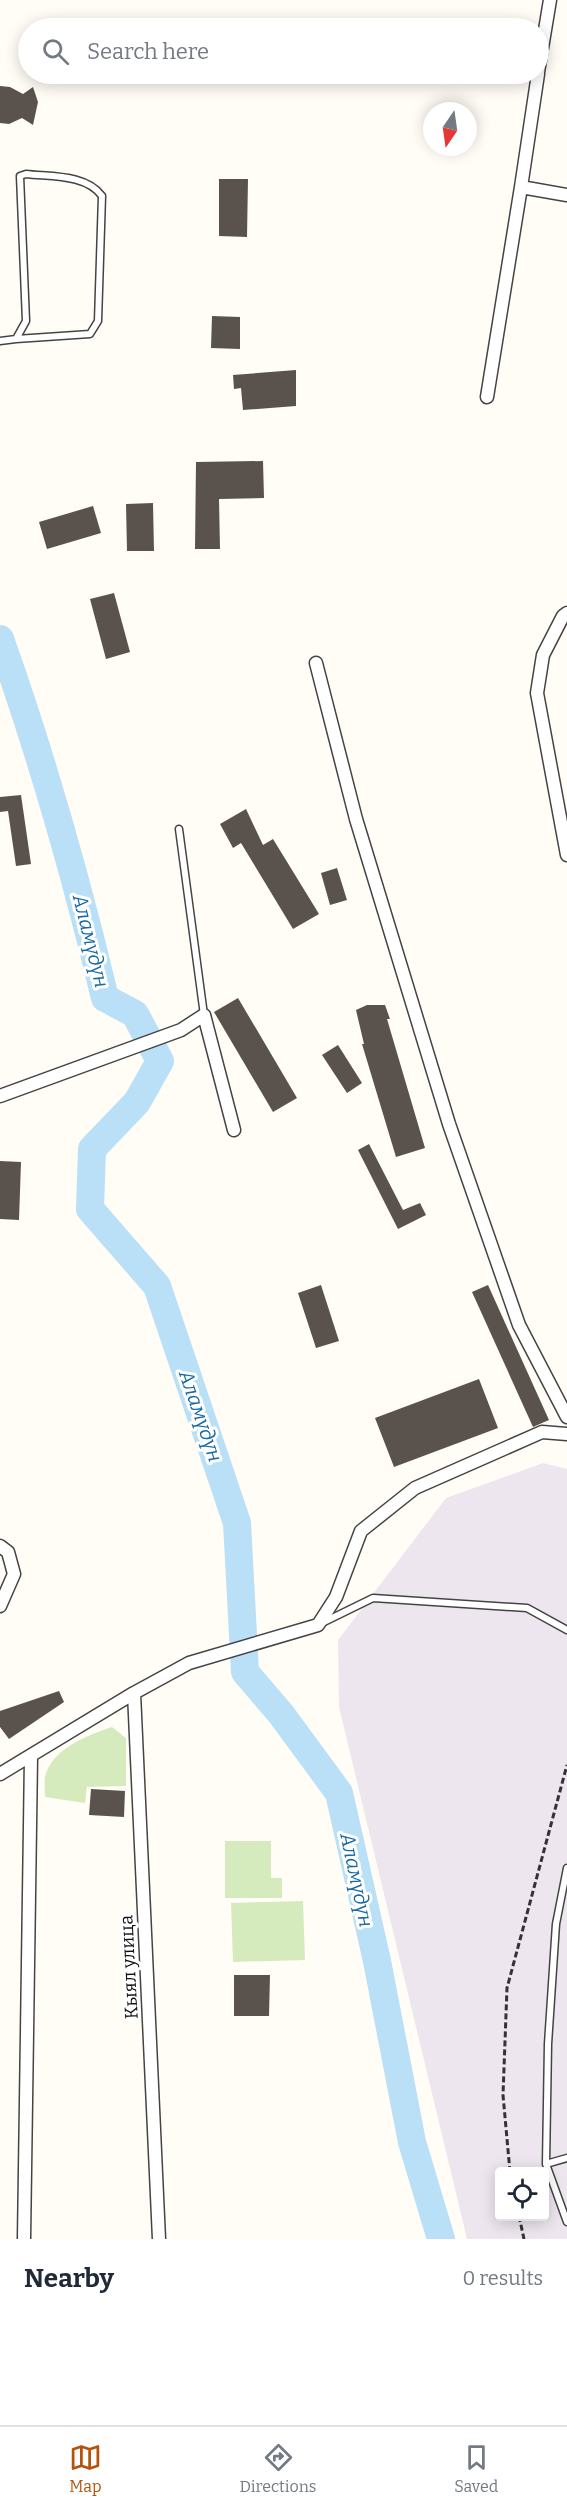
<!DOCTYPE html>
<meta charset="utf-8">
<style>
:root{--surface:#fff;--page:#f6f6f7;--text:#1f2937;--muted:#747a83;--line:#e0e1e3;--accent:#b45309}
body{margin:0;font-family:Bitter,serif;background:var(--page);color:var(--text)}
.controls{position:absolute;right:18px;bottom:18px;display:grid;overflow:hidden;border-radius:6px;box-shadow:0 3px 15px #0003}
.controls button{width:54px;height:54px;display:grid;place-items:center;padding:0;border:0;border-bottom:2px solid var(--line);background:var(--surface);color:var(--text);font:30px sans-serif}
.compass{position:absolute;left:423px;top:102px;width:54px;height:54px;border-radius:50%;background:var(--surface);box-shadow:0 3px 15px #0003;rotate:193deg}
.list{margin:0;padding:0;list-style:none}
h2{display:flex;justify-content:space-between;align-items:center;height:78px;margin:0;padding:0 24px;font-size:26px}
h2 small{font-size:20px;font-weight:400;color:var(--muted)}
.icon{flex:none;width:33px;height:33px;fill:none;stroke:currentColor;stroke-width:2;stroke-linecap:round;stroke-linejoin:round}
.map{position:relative;flex:none;width:567px;height:2239px;overflow:hidden}
.search{position:absolute;background:var(--surface);box-shadow:0 3px 15px #0003;left:18px;right:18px;top:18px;height:66px;display:flex;align-items:center;gap:15px;box-sizing:border-box;padding:0 21px;border-radius:33px;color:var(--muted);font-size:22px}
.sheet{height:186px;background:var(--surface)}
nav{display:flex;justify-content:space-around;align-items:center;box-sizing:border-box;height:84px;border-top:2px solid var(--line);background:var(--surface);font-size:16px;color:var(--muted)}
nav a{display:grid;justify-items:center;gap:3px}
nav .on{color:var(--accent)}
.map>svg:first-child{display:block}
.industrial{fill:#eee6ef;fill-rule:evenodd}
.green{fill:#d5ebbd}
.lines{fill:none;stroke-linecap:round;stroke-linejoin:round}
.river{stroke:#b9e0f7;stroke-width:28}
.building{fill:#5a524d}
.service-casing{stroke:#444;stroke-width:9}
.minor-casing{stroke:#444;stroke-width:15}
.path{stroke:#333;stroke-width:3;stroke-dasharray:6 3;stroke-linecap:butt}
.service{stroke:#fff;stroke-width:6}
.minor{stroke:#fff;stroke-width:12}
.labels{text-anchor:middle;stroke-width:6;stroke-linejoin:round;paint-order:stroke}
.street-label{font-size:18px;fill:#111;stroke:#fff}
.water-label{font-size:20px;font-style:italic;fill:#1768a6;stroke:#fff}
</style>
<div class="map">
<svg width="567" height="2239" viewBox="0 0 567 2239">
<rect width="100%" height="100%" fill="#fffdf5"/>
<!-- industrial -->
<path class="industrial" d="M543 1463 567 1469V2239H467L339 1707 338 1640 446 1498ZM500 2172H544V2216H500Z"/>
<!-- green -->
<path class="green" d="M112 1727 126 1738V1786L87 1787 85 1803 45 1797C45 1790 44 1783 45 1777 51 1749 88 1735 112 1727Z
M225 1841H271V1878H282V1898H225Z
M303 1901 305 1960 233 1962 231 1903Z"/>
<g class="lines">
<!-- river -->
<path class="river" d="M0 639C42 757 76 877 105 998L135 1014 160 1061 137 1102 92 1149 90 1209 157 1286 237 1523 245 1672 281 1714 339 1793 377 1961 412 2142 441 2239"/>
</g>
<!-- building -->
<path class="building" d="M0 86 10 87 23 94 33 87 38 102 33 125 22 118 9 124 0 123Z
M219 179H248L247 237 219 236Z
M212 316 240 317V349L211 348Z
M296 370V406L243 410 241 388 234 389 233 375Z
M263 461 264 498 219 499 220 549H195L196 462Z
M153 503 154 551H127L126 504Z
M93 506 101 533 47 549 39 522Z
M114 593 130 652 106 659 90 599Z
M21 795 31 864 16 866 8 811 0 812V797Z
M246 809 263 845 273 839 319 914 293 929 241 843 233 848 220 824Z
M337 868 347 900 330 905 321 873Z
M238 998 297 1098 273 1112 214 1012Z
M367 1005H385L390 1019H387L425 1148 396 1157 362 1044H364L356 1010Z
M338 1045 362 1083 347 1093 322 1055Z
M369 1144 403 1210 420 1203 426 1215 398 1229 358 1150Z
M0 1161 21 1162 19 1220 0 1219Z
M321 1285 339 1341 316 1348 298 1293Z
M488 1285 549 1420 533 1427 472 1292Z
M479 1379 498 1428 394 1467 375 1418Z
M59 1691 64 1702 9 1739 0 1727V1711Z
M91 1789 125 1791 124 1817 89 1815Z
M234 1975H270L269 2016H234Z"/>
<g class="lines">
<!-- service casing -->
<g class="service-casing">
<path id="service" d="M0 341 16 339 26 321 20 176 26 174C51 177 86 174 102 196L98 321 90 334 16 339
M179 829 204 1015
M324 1622 373 1598 527 1608 567 1630
M567 1868 556 1924 548 2044 546 2164 567 2222
M546 2164 567 2158"/>
</g>
<!-- minor casing -->
<g class="minor-casing">
<path id="minor" d="M538 72 550 0
M521 187 538 74
M487 397 521 187 567 195
M567 613 563 616 543 655 537 693 567 855
M316 663 356 819 449 1124 519 1325 567 1417
M0 1096 181 1030 204 1015 234 1130
M0 1546 8 1552 14 1574 0 1606
M134 1693 159 2239
M0 1774 134 1693 189 1663 318 1625 336 1597 361 1531 415 1488 542 1432 567 1434
M24 2239 31 1757"/>
</g>
<!-- path -->
<path class="path" d="M510 2172 503 2095 507 1988 567 1765
M519 2216 524 2239"/>
<!-- service -->
<use href="#service" class="service"/>
<!-- minor -->
<use href="#minor" class="minor"/>
</g>
<g class="labels">
<!-- street labels -->
<g class="street-label">
<text transform="translate(129 1967) rotate(-93)" y="6">Кыял улица</text>
</g>
<!-- water labels -->
<g class="water-label">
<text transform="translate(91 941) rotate(76)" y="7">Аламүдүн</text>
<text transform="translate(201 1416) rotate(71)" y="7">Аламүдүн</text>
<text transform="translate(357 1880) rotate(78)" y="7">Аламүдүн</text>
</g>
</g>
</svg>
<div class="controls">
<button><svg class="icon" aria-label="locate" viewBox="0 0 24 24"><circle cx="12" cy="12" r="6"/><path d="M12 2v4M12 18v4M2 12h4M18 12h4"/></svg></button>
</div>
<svg class="compass" viewBox="-18 -18 36 36"><path d="M0-13l5 13h-10z" fill="#e53935"/><path d="M0 13l5-13h-10z" fill="#747a83"/></svg>
<div class="search"><svg class="icon" aria-label="search" viewBox="0 0 24 24"><circle cx="10" cy="10" r="6"/><path d="M15 15l6 6"/></svg>Search here</div>
</div>
<section class="sheet">
<h2>Nearby<small>0 results</small></h2>
<ul class="list">
</ul>
</section>
<nav>
<a class="on"><svg class="icon" aria-label="map" viewBox="0 0 24 24"><path d="M3 6l6-2 6 2 6-2v14l-6 2-6-2-6 2zM9 4v14M15 6v14"/></svg>Map</a>
<a><svg class="icon" aria-label="directions" viewBox="0 0 24 24"><path d="M12 3l9 9-9 9-9-9zM9 14v-3h6M13 9l2 2-2 2"/></svg>Directions</a>
<a><svg class="icon" aria-label="saved" viewBox="0 0 24 24"><path d="M7 4h10v16l-5-4-5 4z"/></svg>Saved</a>
</nav>
